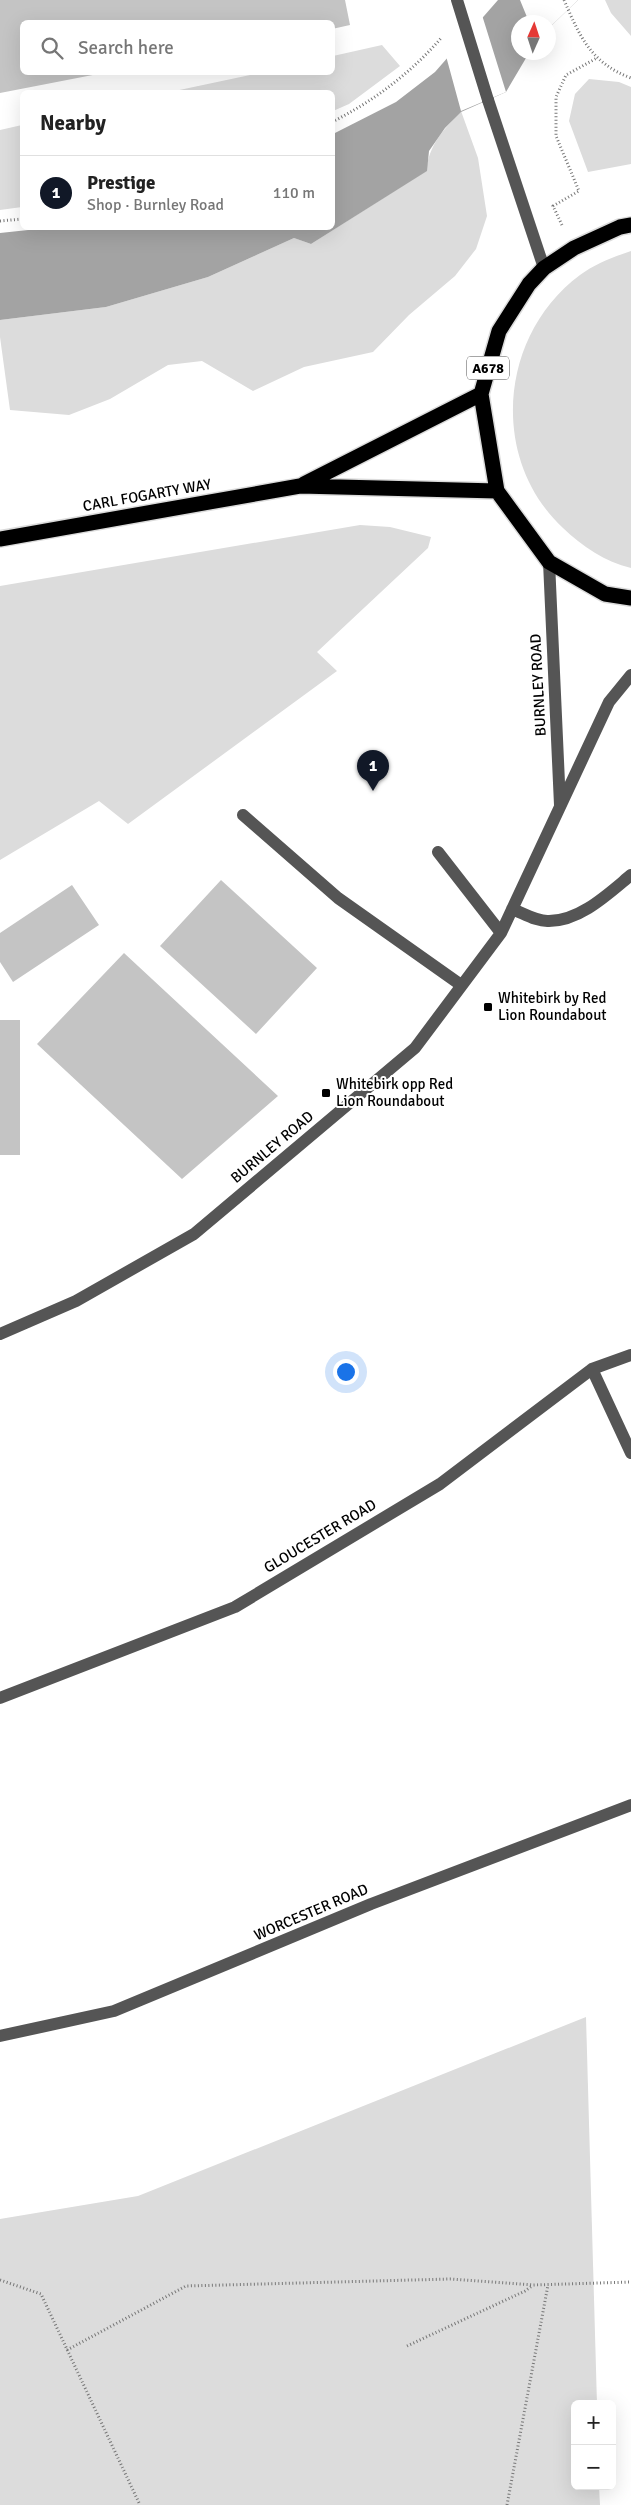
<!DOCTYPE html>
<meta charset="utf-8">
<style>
:root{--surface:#fff;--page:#f6f6f6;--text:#222;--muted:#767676;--line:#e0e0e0;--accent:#111827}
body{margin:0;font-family:Signika,sans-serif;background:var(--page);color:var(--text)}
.controls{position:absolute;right:15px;bottom:15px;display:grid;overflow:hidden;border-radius:8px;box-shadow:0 5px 20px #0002}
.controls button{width:45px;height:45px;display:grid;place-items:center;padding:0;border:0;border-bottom:1px solid var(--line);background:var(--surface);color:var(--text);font:25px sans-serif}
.compass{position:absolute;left:511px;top:15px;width:45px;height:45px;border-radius:50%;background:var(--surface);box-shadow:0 5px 20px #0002;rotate:3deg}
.you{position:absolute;left:345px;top:1371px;width:18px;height:18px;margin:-12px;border:4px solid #fff;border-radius:50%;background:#1a73e8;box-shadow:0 0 0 8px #1a73e833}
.badge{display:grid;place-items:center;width:32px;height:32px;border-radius:50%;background:var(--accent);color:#fff;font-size:16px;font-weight:700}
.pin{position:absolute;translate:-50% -41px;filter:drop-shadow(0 1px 2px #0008)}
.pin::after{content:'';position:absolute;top:26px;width:18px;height:15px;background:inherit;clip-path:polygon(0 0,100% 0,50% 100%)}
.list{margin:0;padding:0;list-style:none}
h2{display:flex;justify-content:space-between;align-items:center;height:65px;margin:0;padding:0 20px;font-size:21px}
h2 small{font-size:16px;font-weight:400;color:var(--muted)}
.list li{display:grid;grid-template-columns:32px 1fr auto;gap:15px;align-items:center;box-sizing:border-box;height:75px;padding:0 20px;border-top:1px solid var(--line)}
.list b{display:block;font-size:19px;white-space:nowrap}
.list p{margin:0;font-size:16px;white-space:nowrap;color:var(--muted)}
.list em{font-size:16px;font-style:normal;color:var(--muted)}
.icon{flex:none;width:28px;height:28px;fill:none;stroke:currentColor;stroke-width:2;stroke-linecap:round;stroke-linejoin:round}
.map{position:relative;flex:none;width:631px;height:2505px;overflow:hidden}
.search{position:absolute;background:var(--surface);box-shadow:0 5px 20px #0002;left:20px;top:20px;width:315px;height:55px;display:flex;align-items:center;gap:12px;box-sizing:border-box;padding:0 18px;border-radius:8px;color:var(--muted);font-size:19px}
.panel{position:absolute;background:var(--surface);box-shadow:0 5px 20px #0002;left:20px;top:90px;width:315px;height:140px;border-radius:8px}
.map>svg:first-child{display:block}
.green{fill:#dcdcdc}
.water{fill:#a3a3a3}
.pier{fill:#fff}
.building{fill:#c4c4c4}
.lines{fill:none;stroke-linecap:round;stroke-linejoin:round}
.highway-casing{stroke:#dbdbdb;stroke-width:18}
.path{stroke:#777;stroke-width:3;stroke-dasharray:1 2.5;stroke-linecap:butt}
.minor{stroke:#555;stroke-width:12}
.highway{stroke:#000;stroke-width:15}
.minor-bridge{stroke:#555;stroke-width:12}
.poi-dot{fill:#000;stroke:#fff;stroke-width:2}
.labels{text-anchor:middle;stroke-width:4;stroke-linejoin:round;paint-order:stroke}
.shield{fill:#fff;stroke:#4c4c4c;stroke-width:1}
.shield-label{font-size:14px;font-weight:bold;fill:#000}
.street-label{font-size:15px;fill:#000;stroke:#fff}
.poi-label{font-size:15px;fill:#000;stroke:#fff;text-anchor:start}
</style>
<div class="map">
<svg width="631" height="2505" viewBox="0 0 631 2505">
<rect width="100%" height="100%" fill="#fff"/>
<!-- green -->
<path class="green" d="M605 0H631V36L611 13Z
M382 45 400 66 349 104 333 111 332 92H170L260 73 332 72 333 56Z
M589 79 619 82 631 87V164L588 172 569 121 575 94Z
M461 111 478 158 487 216 476 249 455 276 409 315 373 352 304 367 253 391 202 361 168 365 110 399 69 415 10 410 0 337V320L106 307 208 277 294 238 311 244 426 171C430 143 442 132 461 111Z
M22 125V207L0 210V130Z
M631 251V568C605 562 582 546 563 528 489 459 499 335 580 275 595 264 613 257 631 251Z
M360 525 390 527 431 537 428 548 317 652 337 671 128 824 99 801 0 860V586Z
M586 2017 597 2404H575V2486H599L600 2505H0V2219L138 2196Z"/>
<!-- water -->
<path class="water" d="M498 0H578L549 28 548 22H518V52L529 53 506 92 461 112 445 128 429 151 427 171 311 244 294 238 208 277 106 307 0 320V233L47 228H332L333 134 396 102 435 72Z"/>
<!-- pier -->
<path class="pier" d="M520 0H578L549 28 548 22H529Z
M482 15 506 92 461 111 446 56Z"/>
<!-- building -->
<path class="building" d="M0 0H345L350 25 332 29V22H22V72L103 73 0 93Z
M221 880 317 968 256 1034 160 946Z
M72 885 99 925 13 982 0 962V933Z
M124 953 278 1096 182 1179 37 1044Z
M0 1020H20V1155H0Z"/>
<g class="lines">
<!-- highway casing -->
<g class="highway-casing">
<path id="highway" d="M631 225 620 227 574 248 544 268 529 284 499 331 481 394 497 491 549 562 605 594 631 598
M304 484 481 394
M0 539 300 486 497 491"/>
</g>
<!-- path -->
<path class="path" d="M564 0C580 37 591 63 631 78
M332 122C374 101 412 72 442 37
M0 221 22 219
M562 225 553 206 579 191 556 136V97L566 75 597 58
M0 2280 41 2294 140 2505
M407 2346 525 2291 532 2286
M67 2350 186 2286 450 2279 533 2285 631 2282
M507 2505 548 2285"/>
<!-- minor -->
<path class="minor" d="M488 100 544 268
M549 562 560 805
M243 815 338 898 461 985
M438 852 501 933
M512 909C523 913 537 922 549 921 580 921 608 894 631 875
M0 1334 76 1301 194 1234 415 1048 501 933 609 702 631 675
M592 1369 631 1453
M0 1698 235 1607 440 1484 592 1369 631 1355
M0 2036 114 2011 371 1904 631 1805"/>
<!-- highway -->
<use href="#highway" class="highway"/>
<!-- minor-bridge -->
<path class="minor-bridge" d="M457 0 488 100"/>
</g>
<!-- markers -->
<g class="poi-dot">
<rect x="483" y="1002" width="10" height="10" rx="2.5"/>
<rect x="321" y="1088" width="10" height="10" rx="2.5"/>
</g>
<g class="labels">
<!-- shield labels -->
<rect class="shield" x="467" y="356.5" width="42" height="23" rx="4"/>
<g class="shield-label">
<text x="488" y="373">A678</text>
</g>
<!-- street labels -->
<g class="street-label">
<text transform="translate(147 495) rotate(-10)" y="5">CARL FOGARTY WAY</text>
<text transform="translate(538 685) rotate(-93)" y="5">BURNLEY ROAD</text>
<text transform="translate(272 1147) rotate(-40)" y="5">BURNLEY ROAD</text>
<text transform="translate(320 1536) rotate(-31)" y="5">GLOUCESTER ROAD</text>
<text transform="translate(311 1912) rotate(-23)" y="5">WORCESTER ROAD</text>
</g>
<!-- poi labels -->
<g class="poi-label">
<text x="498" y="1003">Whitebirk by Red<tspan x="498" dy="17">Lion Roundabout</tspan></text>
<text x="336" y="1089">Whitebirk opp Red<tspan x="336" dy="17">Lion Roundabout</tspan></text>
</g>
</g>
</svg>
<div class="controls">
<button>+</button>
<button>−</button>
</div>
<svg class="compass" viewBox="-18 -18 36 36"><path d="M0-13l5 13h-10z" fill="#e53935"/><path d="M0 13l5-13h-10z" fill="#767676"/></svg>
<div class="you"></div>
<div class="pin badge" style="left:373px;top:791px">1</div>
<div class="search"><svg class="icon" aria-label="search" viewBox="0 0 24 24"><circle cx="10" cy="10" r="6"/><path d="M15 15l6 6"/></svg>Search here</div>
<section class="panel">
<h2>Nearby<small></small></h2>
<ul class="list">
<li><span class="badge">1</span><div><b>Prestige</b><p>Shop · Burnley Road</p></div><em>110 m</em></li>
</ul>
</section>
</div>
